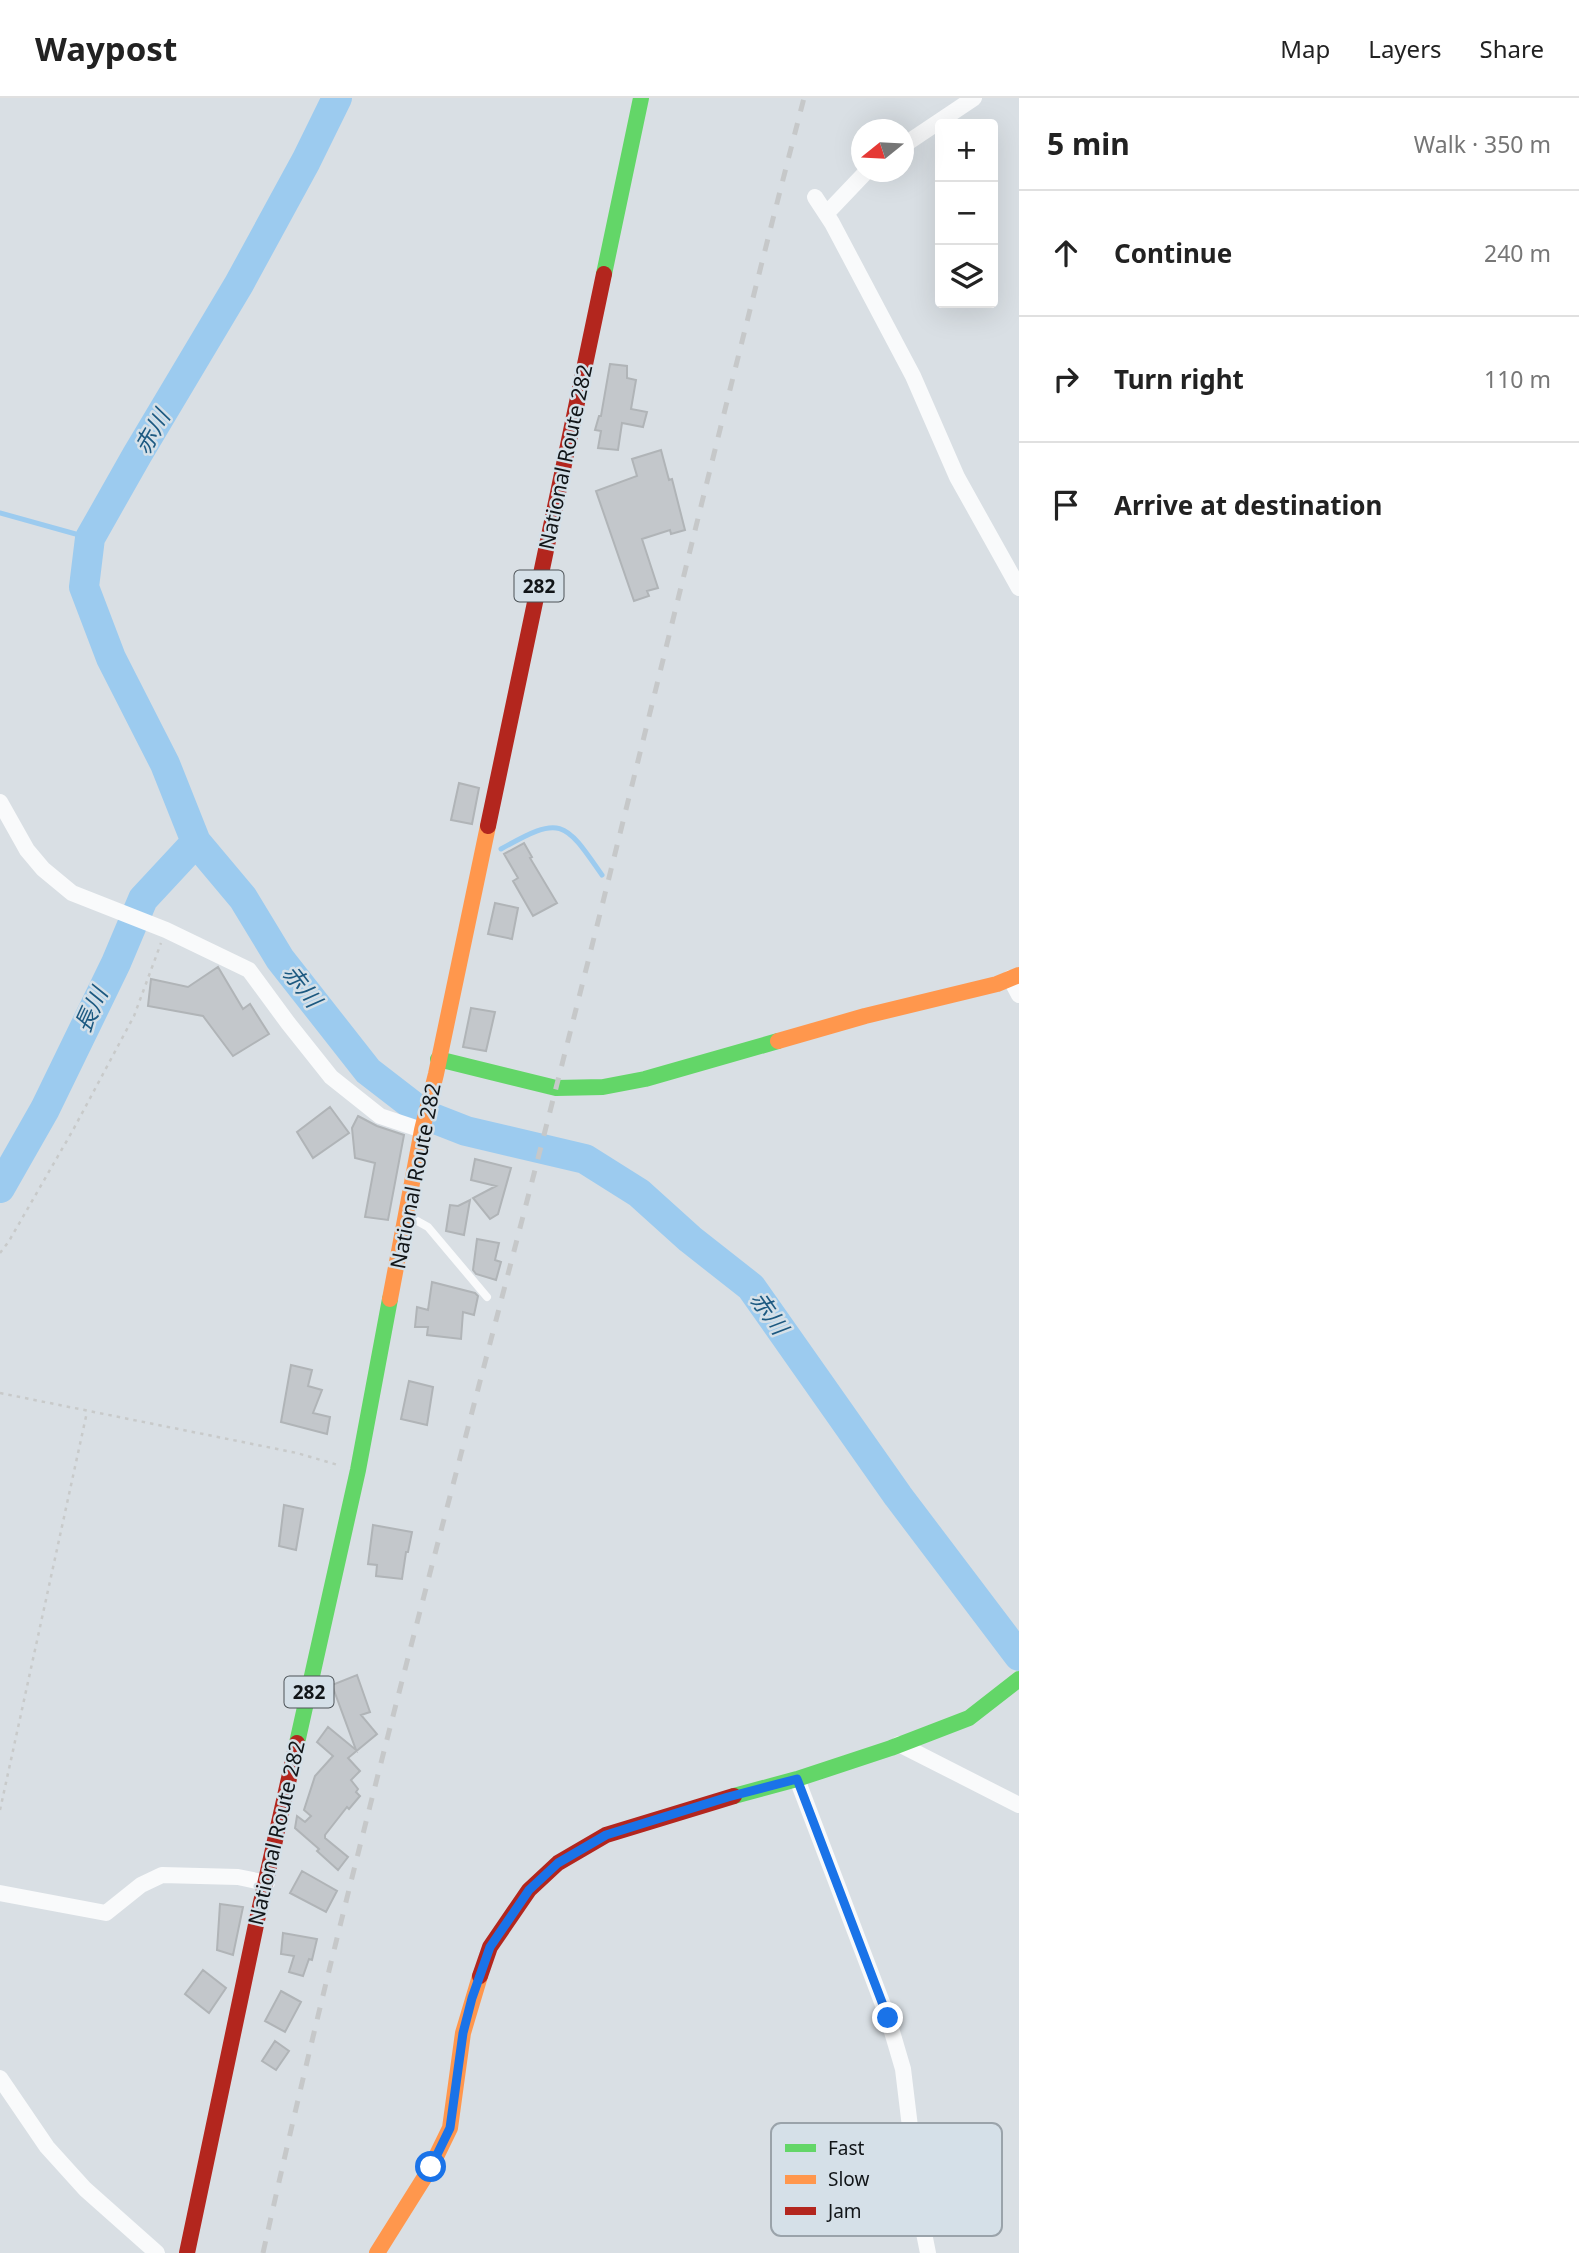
<!DOCTYPE html>
<meta charset="utf-8">
<style>
:root{--surface:#fff;--page:#f6f6f6;--text:#222;--muted:#767676;--line:#e0e0e0}
body{margin:0;font-family:"Noto Sans","Noto Sans JP",sans-serif;background:var(--page);color:var(--text)}
.controls{position:absolute;right:21px;top:21px;display:grid;overflow:hidden;border-radius:7px;box-shadow:0 7px 28px #0002}
.controls button{width:63px;height:63px;display:grid;place-items:center;padding:0;border:0;border-bottom:2px solid var(--line);background:var(--surface);color:var(--text);font:35px sans-serif}
.compass{position:absolute;left:851px;top:21px;width:63px;height:63px;border-radius:50%;background:var(--surface);box-shadow:0 7px 28px #0002;rotate:252deg}
.stop{position:absolute;width:21px;height:21px;margin:-16px;border:5px solid #1a73e8;border-radius:50%;background:#fff}
.stop.end{background:#1a73e8;border-color:#fff;box-shadow:0 2px 7px #0008}
.list{margin:0;padding:0;list-style:none}
h2{display:flex;justify-content:space-between;align-items:center;height:91px;margin:0;padding:0 28px;font-size:30px}
h2 small{font-size:23px;font-weight:400;color:var(--muted)}
.list li{display:grid;grid-template-columns:46px 1fr auto;gap:21px;align-items:center;box-sizing:border-box;height:126px;padding:0 28px;border-top:2px solid var(--line)}
.list b{display:block;font-size:26px;white-space:nowrap}
.list em{font-size:23px;font-style:normal;color:var(--muted)}
.icon{flex:none;width:38px;height:38px;fill:none;stroke:currentColor;stroke-width:2;stroke-linecap:round;stroke-linejoin:round}
.map{position:relative;flex:none;width:1019px;height:2155px;overflow:hidden}
header{display:flex;align-items:center;gap:42px;box-sizing:border-box;height:98px;padding:0 35px;background:var(--surface);border-bottom:2px solid var(--line)}
header strong{font-size:33px}
nav{display:flex;gap:38px;margin-inline-start:auto;font-size:24px}
main{display:flex}
aside{flex:1;background:var(--surface)}
.map>svg:first-child{display:block}
.lines{fill:none;stroke-linecap:round;stroke-linejoin:round}
.stream{stroke:#9ccbef;stroke-width:5}
.river{stroke:#9ccbef;stroke-width:30}
.building{fill:#c3c7cb;stroke:#b0b4b7;stroke-width:2}
.path{stroke:#c8caca;stroke-width:2.5;stroke-dasharray:3.5 5;stroke-linecap:butt}
.lane{stroke:#f9fafb;stroke-width:8}
.street{stroke:#f9fafb;stroke-width:16}
.fast{stroke:#63d668;stroke-width:16}
.slow{stroke:#ff974d;stroke-width:16}
.jam{stroke:#b3261e;stroke-width:16}
.rail{stroke:#c6c8c9;stroke-width:5;stroke-dasharray:12 12;stroke-linecap:butt}
.route{stroke:#1a73e8;stroke-width:9}
.labels{text-anchor:middle;stroke-width:5;stroke-linejoin:round;paint-order:stroke}
.shield{fill:#d5e0e8;stroke:#4c5256;stroke-width:2}
.shield-label{font-size:19px;font-weight:bold;fill:#111518}
.street-label{font-size:21px;fill:#111518;stroke:#d5e0e8}
.water-label{font-size:23px;font-style:italic;fill:#1c5981;stroke:#d5e0e8}
.key{fill:#d5e0e8;stroke:#9aa3aa;stroke-width:2}
.key-label{font-size:19px;fill:#111518}
</style>
<header>
<strong>Waypost</strong>
<nav><a>Map</a><a>Layers</a><a>Share</a></nav>
</header>
<main>
<div class="map">
<svg width="1019" height="2155" viewBox="0 0 1019 2155">
<rect width="100%" height="100%" fill="#d9dfe4"/>
<g class="lines">
<!-- stream -->
<path class="stream" d="M0 415 90 440
M501 751C561 717 564 722 602 777"/>
<!-- river -->
<path class="river" d="M337 0 306 63 239 186 137 357 90 440 84 489 111 560 165 666 196 744 243 800 280 861 368 973 425 1017 466 1033 585 1061 639 1095 690 1141 751 1189 898 1398 1019 1558
M0 1090 45 1011 116 865 143 801 196 744"/>
</g>
<!-- building -->
<path class="building" d="M610 266 627 268V280L636 282 631 311 647 314 643 329 622 325 618 352 598 350 601 333 595 332 599 318H601Z
M661 352 669 382 672 381 685 432 671 436 670 432 642 441 658 490 647 493 649 498 634 503 596 393 637 378 632 361Z
M459 685 479 690 472 726 451 722Z
M524 745 532 759 530 760 557 805 533 818 513 783 518 780 504 756Z
M495 805 518 810 512 841 488 836Z
M218 869 243 911 250 906 269 936 233 958 203 918 148 908 151 881 188 889Z
M471 910 495 914 486 953 463 949Z
M330 1009 349 1035 313 1060 297 1034Z
M358 1018 377 1028 404 1037 388 1122 365 1119 375 1065 355 1060 352 1030Z
M475 1061 511 1070 498 1116 490 1121 473 1100 496 1088 471 1082Z
M470 1102 464 1137 446 1133 450 1107 458 1108Z
M477 1141 499 1145 495 1162 501 1164 496 1182 476 1176 473 1172Z
M432 1184 475 1195 478 1198 474 1217 463 1214 461 1241 427 1237 428 1229H415L417 1209 428 1212Z
M291 1267 312 1272 308 1288 322 1292 313 1315 330 1319 327 1336 281 1324Z
M409 1283 433 1289 427 1327 401 1321Z
M284 1407 303 1411 296 1452 279 1448Z
M373 1427 412 1434 408 1454H406L402 1481 376 1478 377 1467 368 1466Z
M357 1577 370 1614 361 1617 377 1636 348 1660 360 1673 351 1682 358 1691 356 1694 360 1698 349 1711 347 1709 325 1737V1740L348 1759 338 1772 317 1753 319 1751 295 1730 297 1718 305 1724 311 1718 304 1712 315 1678 333 1658 317 1644 328 1629 356 1652 332 1587Z
M302 1773 337 1793 326 1814 290 1795Z
M220 1806 243 1809 233 1857 217 1852Z
M283 1835 317 1841 312 1862 309 1861 303 1878 289 1874 294 1858 281 1856Z
M203 1872 226 1890 209 1915 185 1896Z
M281 1893 301 1904 285 1934 265 1923Z
M275 1943 289 1953 276 1972 262 1963Z"/>
<g class="lines">
<!-- path -->
<path class="path" d="M0 1155 9 1143 73 1032 134 918 161 845
M0 1295 297 1355 338 1367
M0 1712 87 1314"/>
<!-- lane -->
<path class="lane" d="M410 1119 428 1129 487 1199"/>
<!-- street -->
<path class="street" d="M904 47 974 0
M815 99 832 125 913 278 957 379 1019 490
M826 116 866 74
M0 704 27 752 43 771 72 795 166 832 249 872 288 925 331 979 380 1018 422 1032
M1010 880 1019 897
M899 1646 1019 1707
M797 1681 888 1920 903 1971 921 2120 928 2155
M0 1795 106 1815 141 1787 162 1777 238 1779 267 1785
M0 1980 47 2049 85 2091 157 2155"/>
<!-- fast -->
<path class="fast" d="M604 176 641 0
M438 961 556 990 603 989 645 981 778 943
M297 1645 358 1372 390 1201
M734 1698 797 1681 891 1650 969 1620 1019 1581"/>
<!-- slow -->
<path class="slow" d="M778 943 865 918 997 886 1019 877
M390 1201 422 1032 436 976 488 728
M377 2155 431 2069 450 2030 463 1935 480 1878"/>
<!-- jam -->
<path class="jam" d="M488 728 604 176
M480 1878 490 1849 529 1792 558 1765 606 1737 734 1698
M187 2155 257 1822 297 1645"/>
<!-- rail -->
<path class="rail" d="M263 2155C350 1763 458 1375 557 986 641 657 719 328 804 0"/>
</g>
<g class="lines">
<!-- route -->
<path class="route" d="M431 2069 450 2030 463 1935 472 1900 490 1849 529 1792 558 1765 606 1737 728 1699 797 1681 888 1920"/>
</g>
<g class="labels">
<!-- shield labels -->
<g class="shield">
<rect x="514.5" y="472.5" width="49" height="31" rx="5"/>
<rect x="284.5" y="1578.5" width="49" height="31" rx="5"/>
</g>
<g class="shield-label">
<text x="539" y="495">282</text>
<text x="309" y="1601">282</text>
</g>
<!-- street labels -->
<g class="street-label">
<text transform="translate(566 359) rotate(-78)" y="7">National Route 282</text>
<text transform="translate(416 1078) rotate(-79)" y="7">National Route 282</text>
<text transform="translate(277 1735) rotate(-77)" y="7">National Route 282</text>
</g>
<!-- water labels -->
<g class="water-label">
<text transform="translate(152 334) rotate(-60)" y="8">赤川</text>
<text transform="translate(302 888) rotate(52)" y="8">赤川</text>
<text transform="translate(91 912) rotate(-65)" y="8">長川</text>
<text transform="translate(769 1215) rotate(55)" y="8">赤川</text>
</g>
</g>
<!-- legend -->
<rect x="771" y="2025" width="231" height="113" rx="10" class="key"/>
<rect x="785" y="2046" width="31" height="8" fill="#63d668"/>
<rect x="785" y="2077" width="31" height="9" fill="#ff974d"/>
<rect x="785" y="2109" width="31" height="8" fill="#b3261e"/>
<g class="key-label">
<text x="828" y="2057">Fast</text>
<text x="828" y="2088">Slow</text>
<text x="828" y="2120">Jam</text>
</g>
</svg>
<div class="controls">
<button>+</button>
<button>−</button>
<button><svg class="icon" aria-label="layers" viewBox="0 0 24 24"><path d="M12 4l9 5-9 5-9-5zM3 14l9 5 9-5"/></svg></button>
</div>
<svg class="compass" viewBox="-18 -18 36 36"><path d="M0-13l5 13h-10z" fill="#e53935"/><path d="M0 13l5-13h-10z" fill="#767676"/></svg>
<div class="stop" style="left:431px;top:2069px"></div>
<div class="stop end" style="left:888px;top:1920px"></div>
</div>
<aside>
<h2>5 min<small>Walk · 350 m</small></h2>
<ul class="list">
<li><svg class="icon" aria-label="ahead" viewBox="0 0 24 24"><path d="M12 20V5M6 11l6-6 6 6"/></svg><div><b>Continue</b></div><em>240 m</em></li>
<li><svg class="icon" aria-label="right" viewBox="0 0 24 24"><path d="M7 20v-9h11M14 6l5 5-5 5"/></svg><div><b>Turn right</b></div><em>110 m</em></li>
<li><svg class="icon" aria-label="arrive" viewBox="0 0 24 24"><path d="M6 21V4h12l-3 4 3 4H6"/></svg><div><b>Arrive at destination</b></div></li>
</ul>
</aside>
</main>
